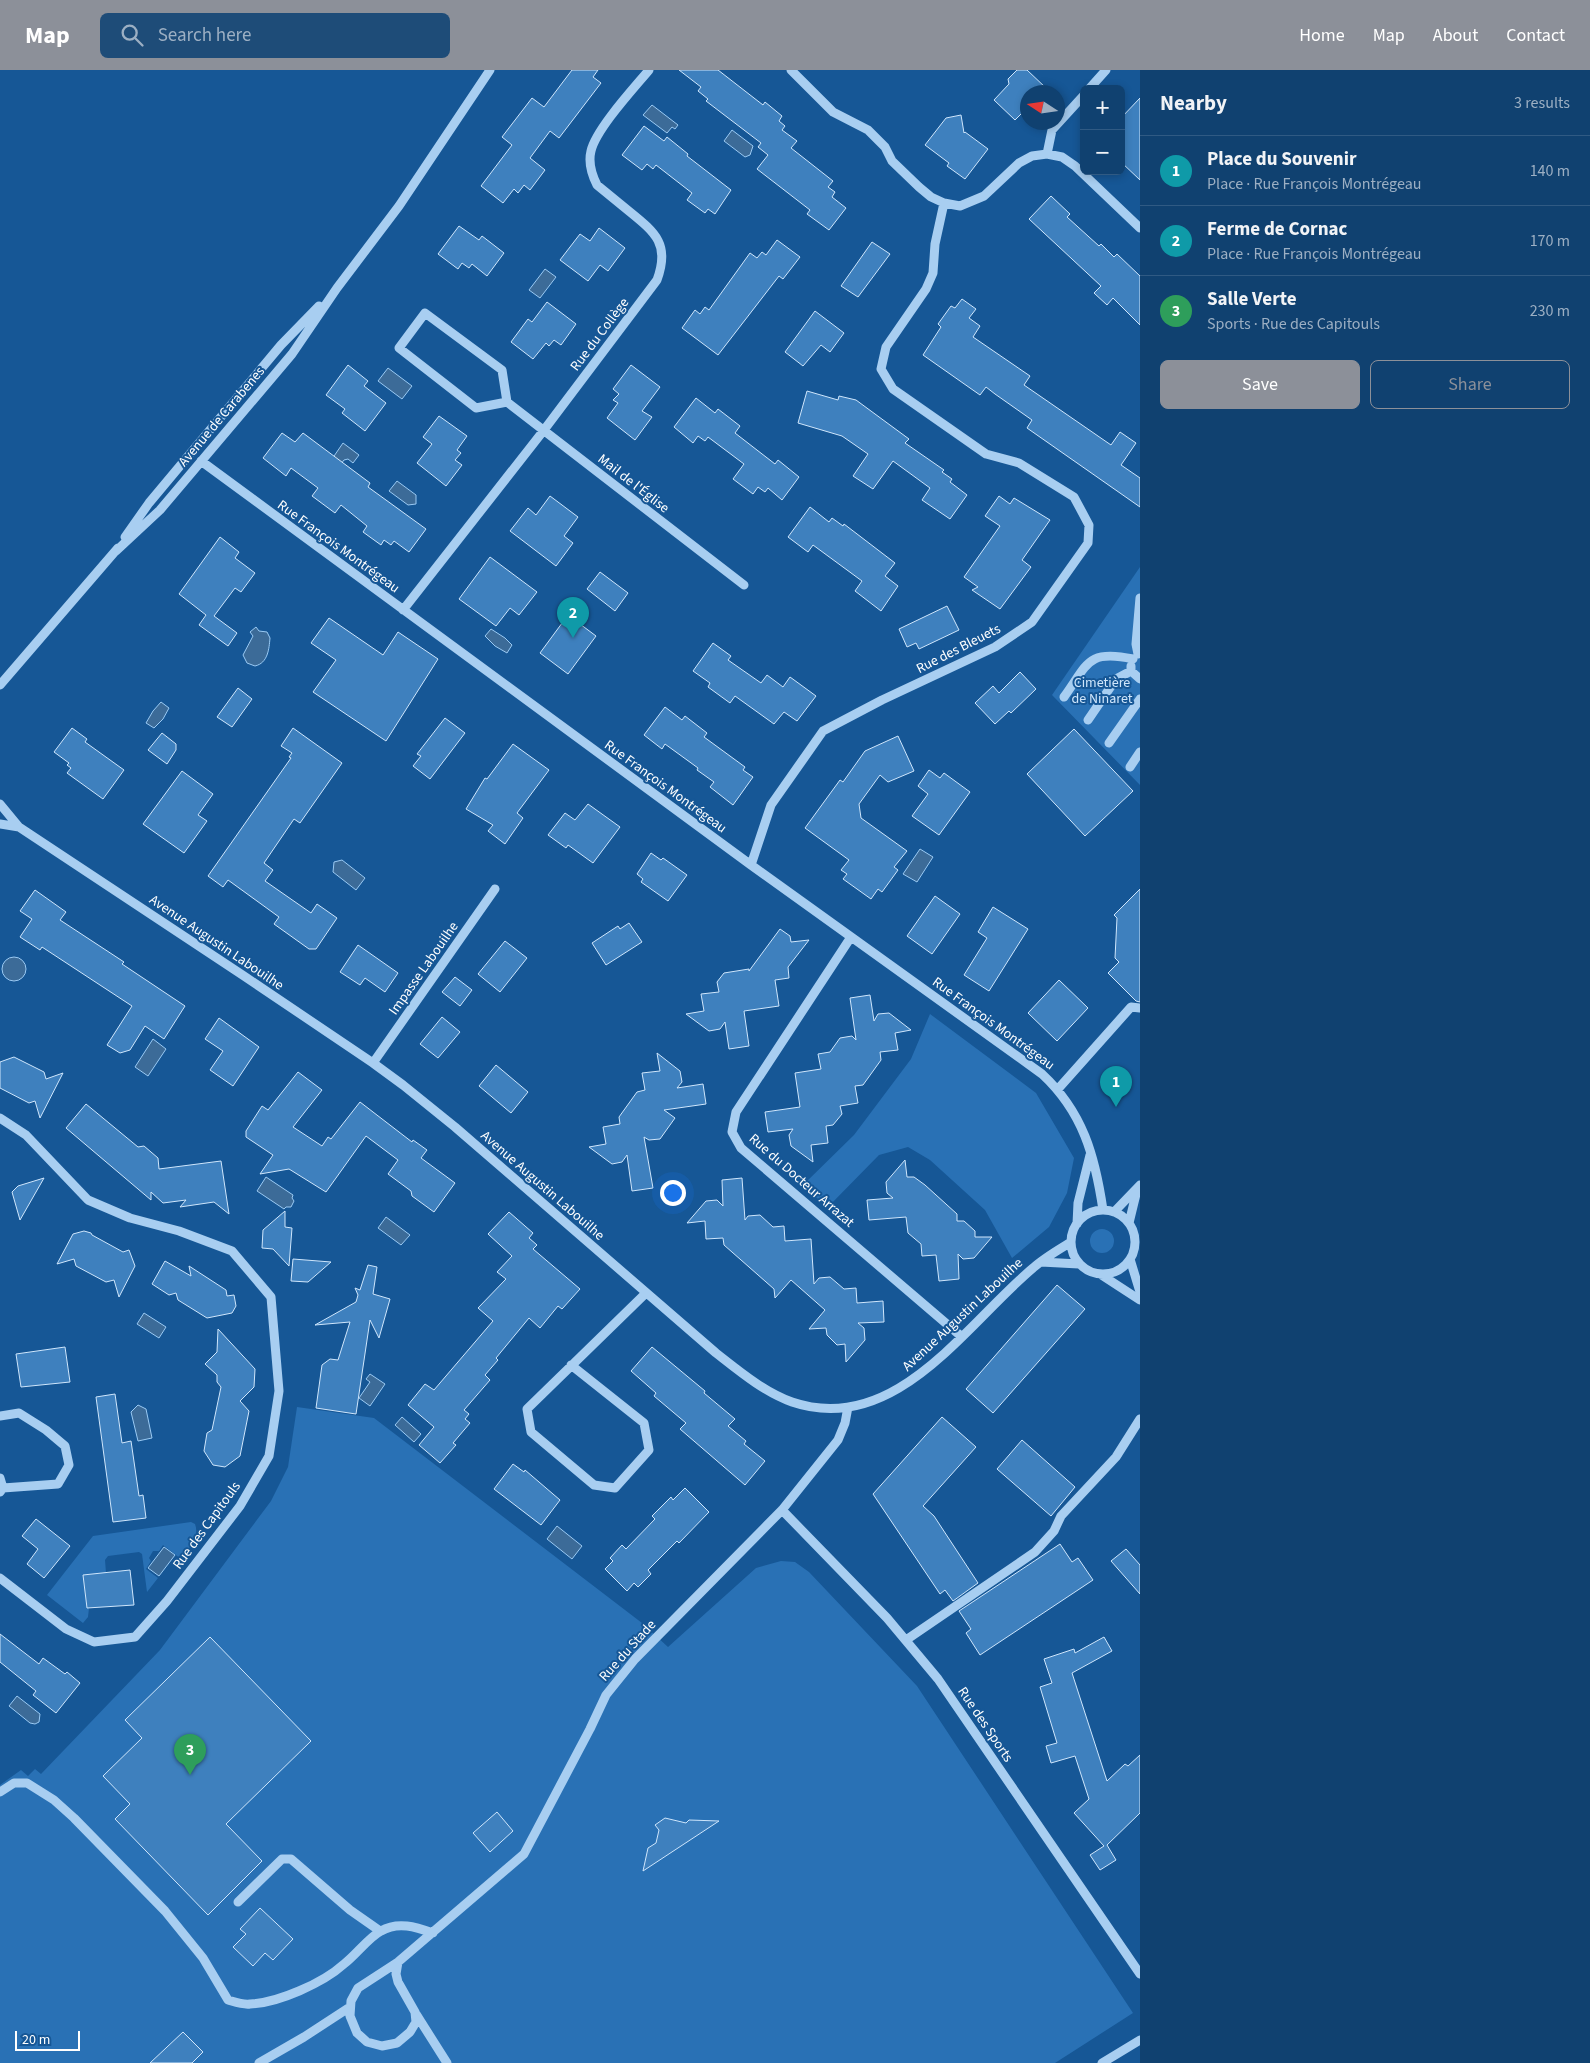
<!DOCTYPE html>
<meta charset="utf-8">
<style>
:root{--surface:#104170;--page:#1e4c78;--text:#f1f3f6;--muted:#9cafc3;--line:#305a83;--accent:#8c9099}
body{margin:0;font-family:"Source Sans 3",sans-serif;background:var(--page);color:var(--text)}
.controls{position:absolute;right:15px;top:15px;display:grid;overflow:hidden;border-radius:8px;box-shadow:0 2px 8px #0003}
.controls button{width:45px;height:45px;display:grid;place-items:center;padding:0;border:0;border-bottom:1px solid var(--line);background:var(--surface);color:var(--text);font:25px sans-serif}
.compass{position:absolute;left:1020px;top:15px;width:45px;height:45px;border-radius:50%;background:var(--surface);box-shadow:0 2px 8px #0003;rotate:282deg}
.scale{position:absolute;left:15px;bottom:12px;width:65px;box-sizing:border-box;padding-left:5px;border:2px solid #fff;border-top:0;font-size:14px;line-height:18px;white-space:nowrap;color:#fff;-webkit-text-stroke:4px #165796;paint-order:stroke}
.you{position:absolute;left:672px;top:1122px;width:18px;height:18px;margin:-12px;border:4px solid #fff;border-radius:50%;background:#1a73e8;box-shadow:0 0 0 8px #1a73e833}
.badge{display:grid;place-items:center;width:32px;height:32px;border-radius:50%;background:var(--accent);color:#fff;font-size:16px;font-weight:700}
.pin{position:absolute;translate:-50% -41px;filter:drop-shadow(0 1px 2px #0008)}
.pin::after{content:'';position:absolute;top:26px;width:18px;height:15px;background:inherit;clip-path:polygon(0 0,100% 0,50% 100%)}
.list{margin:0;padding:0;list-style:none}
h2{display:flex;justify-content:space-between;align-items:center;height:65px;margin:0;padding:0 20px;font-size:21px}
h2 small{font-size:16px;font-weight:400;color:var(--muted)}
.list li{display:grid;grid-template-columns:32px 1fr auto;gap:15px;align-items:center;box-sizing:border-box;height:70px;padding:0 20px;border-top:1px solid var(--line)}
.list b{display:block;font-size:19px;white-space:nowrap}
.list p{margin:0;font-size:16px;white-space:nowrap;color:var(--muted)}
.list em{font-size:16px;font-style:normal;color:var(--muted)}
.actions{display:flex;gap:10px;padding:15px 20px}
.actions a{flex:1;padding:11px 0;border:1px solid var(--accent);border-radius:8px;text-align:center;font-size:18px;color:var(--accent)}
.actions .main{background:var(--accent);color:#fff}
.icon{flex:none;width:28px;height:28px;fill:none;stroke:currentColor;stroke-width:2;stroke-linecap:round;stroke-linejoin:round}
.map{position:relative;flex:none;width:1140px;height:1993px;overflow:hidden}
header{display:flex;align-items:center;gap:30px;box-sizing:border-box;height:70px;padding:0 25px;background:var(--accent);color:#fff}
header strong{font-size:24px}
nav{display:flex;gap:28px;margin-inline-start:auto;font-size:18px}
.search{width:350px;height:45px;background:var(--page);display:flex;align-items:center;gap:12px;box-sizing:border-box;padding:0 18px;border-radius:8px;color:var(--muted);font-size:19px}
main{display:flex}
aside{flex:1;background:var(--surface)}
.map>svg:first-child{display:block}
.green{fill:#2971b5}
.water{fill:#3c6b98;stroke:#9acaf4}
.building{fill:#3e80be;stroke:#cfe6fc}
.lines{fill:none;stroke-linecap:round;stroke-linejoin:round}
.minor{stroke:#a8cef1;stroke-width:9}
.labels{text-anchor:middle;stroke-width:4;stroke-linejoin:round;paint-order:stroke}
.street-label{font-size:14px;fill:#fff;stroke:#165796}
.park-label{font-size:14px;fill:#cfe6fc;stroke:#165796}
</style>
<header>
<strong>Map</strong>
<div class="search"><svg class="icon" aria-label="search" viewBox="0 0 24 24"><circle cx="10" cy="10" r="6"/><path d="M15 15l6 6"/></svg>Search here</div>
<nav><a>Home</a><a>Map</a><a>About</a><a>Contact</a></nav>
</header>
<main>
<div class="map">
<svg width="1140" height="1993" viewBox="0 0 1140 1993">
<rect width="100%" height="100%" fill="#165796"/>
<!-- green -->
<path class="green" d="M1140 497V715L1052 625Z
M930 944 1036 1023 1074 1088 1067 1123 1049 1157 1012 1188 985 1140 930 1090 908 1077 879 1085 828 1137 802 1116 854 1065 911 989Z
M1090 1171a12 12 0 1 1 24 0a12 12 0 1 1-24 0Z
M297 1337 374 1348 642 1553 668 1577 756 1498 781 1491 795 1492 809 1502 917 1616 1133 1943 1055 1993H0V1715L21 1700 28 1706 35 1699 41 1704 160 1580 271 1431 288 1397Z
M191 1452 195 1454C200 1468 189 1478 181 1489L163 1475 159 1481H153L149 1488 151 1491 146 1499 158 1508 147 1522 142 1484 139 1482 108 1486 105 1490 106 1503 83 1505 87 1537 89 1538 88 1547 83 1553 47 1525 93 1466Z"/>
<!-- water -->
<path class="water" d="M652 35 678 55 675 59 672 57 667 63 643 45Z
M732 60 753 76 750 85 745 87 724 71Z
M545 199 556 207 540 228 529 220Z
M388 298 412 316 402 329 378 311Z
M343 373 359 385 353 393 348 389 344 390 340 395 332 389Z
M397 411 416 425V434L408 435 389 421Z
M256 557 259 561 267 562 270 568C269 579 268 593 255 596L247 593 243 585 253 566 250 562Z
M491 559 505 568 512 575 507 583 495 576 485 566Z
M161 632 169 638 163 649 154 658 146 653 153 641Z
M920 779 933 787 917 812 903 804Z
M342 790 365 808 356 820 333 802 334 792Z
M2 899a12 12 0 1 1 24 0a12 12 0 1 1-24 0Z
M153 969 166 979 148 1006 135 997Z
M266 1107 293 1125 292 1128 294 1131 291 1137H286L284 1139 257 1121Z
M386 1147 410 1165 401 1175 378 1158Z
M144 1243 166 1257 159 1268 137 1254Z
M370 1304 385 1314 370 1336 359 1328 370 1312 366 1309Z
M138 1335 146 1339 152 1368 138 1371 131 1342Z
M402 1347 421 1364 414 1372 395 1355Z
M557 1456 582 1476 572 1489 547 1469Z
M164 1477 175 1485 159 1506 148 1498Z
M17 1626 40 1644 39 1652 35 1654 30 1653 9 1636Z"/>
<!-- building -->
<path class="building" d="M572 0H598L593 7 601 13 559 68 550 61 530 88 545 100 530 120 524 115 518 123 514 119 503 133 481 116 512 75 502 67 532 28 544 37Z
M679 0H718L763 35 765 32 782 46 779 51 785 56 782 60 797 71 791 78 833 111 828 117 835 122 832 127 846 138 829 160 807 144 810 140 757 99 768 85 758 77 761 73 706 31 708 29 698 21 701 17Z
M1017 0H1027L1046 18 1042 22H1028V37L1015 50 994 30 1009 14 1008 9Z
M1140 28V110L1121 92V48Z
M961 45 964 63 965 62 988 79 965 109 947 96 949 93 925 75 946 48Z
M644 56 664 71 667 67 688 84 687 86 731 120 715 144 708 139 705 143 687 130 692 123 656 95 653 99 647 94 642 100 622 85Z
M1051 126 1070 144 1067 147 1099 176 1101 174 1114 187 1117 184 1140 206V255L1113 228 1107 235 1094 223 1101 216 1029 149Z
M459 156 479 170 482 166 504 183 487 206 472 194 469 198 462 193 458 199 438 184Z
M599 158 625 178 608 201 600 195 588 211 560 190 580 164 590 171Z
M777 170 800 187 783 209 779 206 718 285 682 258 695 240 700 244 705 237 709 240 750 183 757 188 762 182 766 185Z
M872 172 890 184 858 227 841 216Z
M962 229 976 239 969 248 980 256 973 267 1030 306 1024 315 1111 375 1120 362 1136 373 1121 395 1140 408V437L1027 358 1032 350 995 324 986 317 980 325 923 285 941 257 938 254 951 236 955 238Z
M547 232 576 254 561 275 554 270 549 276 546 273 533 289 511 272 528 249 532 252Z
M815 241 844 263 830 282 821 275 803 296 785 282Z
M348 295 368 311 364 316 386 333 365 361 342 343 345 339 326 325Z
M631 295 660 317 642 341 652 347 635 370 607 348 618 333 613 330 619 324 613 319Z
M807 321 838 330 839 326 856 330 909 369 905 373 944 400 942 402 952 409 950 412 967 425 950 449 922 430 930 418 893 391 873 419 853 406 868 384 842 366 798 353Z
M696 328 715 343 718 339 740 356 735 363 775 394 778 390 799 407 782 430 768 418 765 422 758 417 753 424 733 409 744 394 708 367 705 371 698 366 693 373 674 357Z
M439 346 467 366 457 380 461 383 455 390 462 395 446 416 417 393 432 374 423 367Z
M282 363 295 372 303 363 370 413 368 417 426 459 409 482 394 471 391 475 384 470 381 475 363 462 367 456 341 435 335 443 312 426 318 418 291 398 286 406 263 388Z
M550 426 578 447 564 466 573 473 556 496 510 461 528 438 536 445Z
M999 426 1010 434 1014 428 1050 450 1022 490 1031 497 1000 539 972 520 978 517 964 507 1000 456 985 446Z
M810 437 829 452 832 448 843 456 844 454 895 493 885 506 898 516 881 541 855 521 862 511 813 475 808 482 788 467Z
M220 467 239 482 235 488 255 503 241 522 235 518 214 546 237 563 228 576 199 555 206 545 179 524Z
M490 487 537 522 519 545 510 538 496 556 459 529Z
M600 502 628 523 615 541 587 519Z
M947 536 959 560 919 579 916 573 907 577 899 559Z
M568 545 596 566 568 604 540 583Z
M329 548 383 585 398 562 438 589 386 671 313 622 336 590 311 573Z
M713 573 731 586 728 590 761 613 767 605 783 617 790 607 816 626 797 651 784 642 774 654 735 626 730 633 708 617 710 613 693 601Z
M1020 602 1036 619 1011 643 1009 641 995 654 975 633 993 616 999 623Z
M238 618 252 629 232 657 217 647Z
M665 637 682 650 685 646 707 663 704 667 745 697 743 700 753 707 733 735 710 717 714 712 697 700 698 698 665 674 662 679 644 665Z
M445 648 465 663 430 709 413 696 421 686 417 684Z
M72 658 87 669 85 672 124 700 103 729 67 703 71 698 67 695 69 693 54 682Z
M293 658 342 693 300 753 294 749 264 793 273 800 265 811 311 843 317 834 337 848 316 879H309L274 854 279 847 228 810 223 817 208 806 291 688 289 687 292 683 281 676Z
M1074 659 1133 721 1085 766 1027 704Z
M162 663 176 674V680L167 694 148 680Z
M898 666 914 701 888 712 880 705 859 734 861 748 907 781 894 797 898 800 882 822 878 819 871 829 843 809 847 804 841 800 849 790 805 758 840 710 843 712 865 681Z
M513 674 549 700 517 743 523 748 505 774 488 761 493 755 466 739 485 708 487 709Z
M929 700 940 708 944 703 970 722 939 765 912 746 928 724 918 716Z
M182 701 213 724 198 745 207 751 184 783 143 754Z
M588 734 620 757 593 793 568 775 566 778 548 765 565 743 575 750Z
M651 783 661 790 663 788 687 805 668 831 641 812 643 809 637 804Z
M1140 819V932L1136 931 1108 903 1119 892 1115 888 1117 848 1114 845Z
M35 820 66 842 60 850 124 892 122 894 185 936 164 969 145 956 130 980 120 983 107 975 132 936 42 877 40 880 20 867 32 849 20 841Z
M935 826 960 844 932 884 907 866Z
M993 837 1028 859 989 921 964 905 987 868 978 862Z
M629 853 642 872 606 895 592 873 618 856 620 859Z
M780 859 790 866 791 872 809 870 788 897 789 908 775 910 779 936 744 941 749 976 729 979 725 952 720 959 709 961 686 944 704 941 701 924 719 922 717 912 724 903 749 899V901Z
M505 871 527 888 500 922 478 904Z
M358 875 398 903 385 922 365 908 360 915 340 902Z
M455 907 472 920 460 936 442 922Z
M1059 910 1088 938 1057 971 1028 943Z
M870 925 874 951 878 944 889 943 911 960 895 963 898 980 880 982 881 990 863 1015 855 1016 858 1033 840 1036 842 1044 833 1055 826 1056 828 1073 811 1075 813 1092 791 1076 789 1065 793 1059 768 1062 765 1042 800 1037 795 1003 821 999 818 984 830 982 840 968 852 966 856 970 850 928Z
M442 947 460 962 438 988 420 974Z
M219 948 259 977 233 1016 210 1000 223 981 205 969Z
M657 983 680 1001 682 1012 677 1018 703 1014 706 1034 664 1040 675 1048 660 1069 649 1070 644 1067 653 1118 632 1121 627 1085 622 1092 612 1094 589 1077 606 1074 603 1057 620 1054 619 1047 637 1022 645 1020 642 1003 660 1001Z
M14 987 44 1002 46 1009 63 1003 40 1048 35 1031 29 1033 0 1018V992Z
M496 995 528 1022 511 1043 479 1016Z
M298 1002 322 1020 293 1057 322 1076 328 1067 331 1069 360 1032 412 1072 413 1070 427 1080 421 1088 455 1113 434 1142 412 1126 411 1121 388 1104 398 1090 366 1066 326 1122 289 1099 260 1104 273 1085 246 1067V1061L262 1036 268 1040Z
M86 1034 138 1077 144 1076 158 1088 159 1099 221 1091 229 1144 214 1132 180 1137 186 1130 163 1133 151 1122V1130L66 1058Z
M905 1090 907 1107H914L925 1115 957 1144V1151H964L975 1161V1167H992L974 1188 963 1189 958 1184 959 1209 939 1211 936 1185 922 1186 921 1174 908 1163 906 1147 869 1150 867 1130 893 1128 887 1123 886 1112Z
M44 1108 20 1150 12 1122 18 1116Z
M742 1108 745 1150 748 1146 760 1145 773 1157 784 1156 785 1171 811 1169 814 1214 819 1208 830 1207 844 1219 856 1218 857 1233 883 1231 884 1252 858 1253 864 1258 865 1270 846 1292 845 1274 837 1275 827 1265 826 1258 809 1259 825 1240 791 1210 775 1228 774 1219 724 1175 723 1168 706 1169 705 1151 687 1153 706 1131 717 1130 723 1136 722 1110Z
M285 1141V1157L292 1158 289 1196 273 1179 262 1178 263 1160Z
M509 1142 533 1163 529 1168 537 1175 533 1179 580 1219 562 1239 558 1236 540 1258 529 1248 496 1288 498 1290 485 1305 490 1310 464 1340 469 1344 465 1349 470 1353 453 1373 456 1375 440 1393 419 1375 434 1357 408 1335 425 1314 434 1320 493 1251 478 1238 506 1209 497 1202 512 1186 488 1164Z
M84 1161 91 1163 92 1165 123 1182 129 1180 135 1196 119 1227 114 1210 106 1212 76 1196 74 1189 57 1194 73 1164Z
M293 1189 331 1192 308 1212 291 1211Z
M165 1191 191 1206 189 1196 226 1220 227 1226 234 1225 236 1236 232 1243 207 1248 178 1230 176 1223 169 1225 152 1214Z
M368 1195 377 1197 373 1224 390 1229 379 1268 370 1250 356 1344 316 1338 322 1295 330 1289 338 1290 350 1252 315 1255 356 1232 358 1225 355 1218 360 1220Z
M1057 1215 1085 1239 993 1343 966 1319Z
M218 1259 255 1299 254 1317 240 1331 249 1341 240 1386 225 1397 213 1395 204 1381 207 1363 212 1360 221 1317 217 1312V1305L205 1294 217 1282Z
M65 1277 70 1312 21 1317 16 1284Z
M652 1277 705 1321 704 1323 735 1349 728 1356 746 1371 744 1374 765 1391 745 1415 680 1359 686 1353 654 1326 656 1323 631 1301Z
M115 1324 122 1373 131 1371 139 1426 143 1425 146 1448 113 1452 96 1327Z
M942 1347 976 1377 923 1436 934 1446 978 1513 953 1531 945 1520 940 1524 873 1424Z
M1022 1370 1075 1417 1051 1446 997 1399Z
M513 1394 524 1402 525 1400 560 1430 541 1455 494 1419Z
M685 1418 709 1442 679 1473 677 1471 648 1500 651 1504 638 1517 634 1513 627 1521 605 1499 613 1491 610 1488 622 1475 626 1479 655 1449 652 1446 671 1427 673 1430Z
M36 1449 70 1476 44 1508 27 1494 38 1479 22 1466Z
M1060 1474 1072 1492 1078 1488 1093 1510 980 1585 966 1563 971 1559 959 1541Z
M1126 1479 1140 1495V1524L1111 1491Z
M130 1500 134 1535 87 1538 83 1505Z
M0 1564 39 1594 43 1588 65 1604 67 1602 80 1613 56 1643 33 1625 36 1621 0 1592Z
M210 1567 311 1671 226 1754 262 1791 208 1845 115 1749 130 1734 103 1706 142 1668 125 1650Z
M1104 1567 1112 1581 1072 1603 1107 1711 1125 1694 1128 1696 1140 1685V1743L1107 1775 1116 1790 1100 1800 1090 1785 1104 1776 1074 1743 1089 1729 1075 1686 1051 1693 1046 1676 1057 1673 1040 1617 1052 1613 1044 1589 1074 1579 1075 1583Z
M497 1742 513 1761 490 1782 473 1763Z
M665 1748 686 1753 689 1750 719 1751 643 1801 648 1778 656 1773 659 1760 655 1755Z
M260 1838 293 1869 273 1890 265 1883 253 1896 233 1877 246 1864 240 1859Z
M183 1962 203 1982 192 1993H150Z"/>
<g class="lines">
<!-- minor -->
<path class="minor" d="M791 0 833 42 868 60 885 77 892 91 919 117 931 127 944 133 960 136 984 126 1019 93 1032 86 1047 84 1062 87 1075 96 1140 158
M1089 19 1106 0
M1047 84 1052 60 1084 25
M507 332 476 338 399 278 425 243 502 300 507 332 744 515
M201 391 751 795 1042 1004C1083 1042 1095 1086 1103 1140
M125 467 149 433 281 275 319 236
M116 481 160 440 292 284 337 218 399 136 490 0
M403 540 544 360 657 210C670 175 656 163 630 142 619 133 608 124 597 115 592 105 588 93 591 81 596 59 634 18 649 0
M1138 584 1136 574 1140 528
M1131 596V601L1140 609
M0 615 118 478
M1064 627C1088 594 1087 579 1133 589
M1088 650 1116 609 1131 601
M1109 673 1140 629
M1130 697 1140 682
M0 734 19 757 244 906 373 993 403 1015 455 1057 716 1283C739 1301 764 1322 792 1332 895 1367 966 1254 1033 1198 1044 1188 1058 1180 1071 1172
M0 754 19 757
M751 795 771 735 823 661 882 630 995 577 1032 552 1088 473 1089 455 1074 427 1019 393 986 384 893 319 881 299 886 277 926 219 933 203 935 174 944 133
M851 867 736 1042 732 1062 741 1078 962 1267
M373 993 495 819
M1058 1019 1131 937 1140 938
M0 1048 26 1065 88 1130 130 1148 179 1161 232 1181 271 1227 279 1321 269 1386 240 1436 167 1531 135 1567 94 1572 66 1559 0 1508
M1071 1172a32 32 0 1 1 64 0a32 32 0 1 1-64 0Z
M1114 1142 1140 1115
M1129 1153 1137 1120
M1077 1154 1078 1133 1090 1085
M1130 1189 1140 1222
M1041 1192 1079 1194
M1100 1204 1140 1230
M571 1295 644 1353 649 1380 615 1418 594 1415 531 1362 527 1339 646 1223
M0 1346 19 1343 46 1360 65 1376 69 1395 58 1414 3 1418 0 1422
M0 1408 3 1418
M782 1440 887 1548 938 1609 1140 1904
M906 1570 1035 1482 1054 1461 1061 1446 1116 1387 1140 1349
M0 1722 14 1713H27L54 1730 74 1748 165 1841 203 1888 228 1930C235 1932 243 1935 250 1934 278 1933 323 1913 344 1894 356 1885 369 1867 381 1861 398 1851 416 1857 433 1863
M238 1832 282 1789H291L350 1840 380 1861
M398 1892 396 1904 398 1912 415 1942 416 1952 410 1962 397 1973 382 1976 367 1972 357 1963 350 1946 351 1931 358 1918 398 1892 524 1784 590 1659 606 1625 635 1589 782 1440 838 1370 845 1353 848 1337
M416 1944 447 1993
M259 1993 304 1967 350 1937
M1102 1993 1140 1970"/>
</g>
<g class="labels">
<!-- street labels -->
<g class="street-label">
<text transform="translate(599 264) rotate(-53)" y="5">Rue du Collège</text>
<text transform="translate(221 346) rotate(-50)" y="5">Avenue de Carabenes</text>
<text transform="translate(634 413) rotate(38)" y="5">Mail de l'Église</text>
<text transform="translate(339 476) rotate(36)" y="5">Rue François Montrégeau</text>
<text transform="translate(958 578) rotate(-27)" y="5">Rue des Bleuets</text>
<text transform="translate(666 716) rotate(36)" y="5">Rue François Montrégeau</text>
<text transform="translate(217 872) rotate(34)" y="5">Avenue Augustin Labouilhe</text>
<text transform="translate(423 898) rotate(-55)" y="5">Impasse Labouilhe</text>
<text transform="translate(994 953) rotate(36)" y="5">Rue François Montrégeau</text>
<text transform="translate(802 1110) rotate(41)" y="5">Rue du Docteur Arrazat</text>
<text transform="translate(543 1115) rotate(41)" y="5">Avenue Augustin Labouilhe</text>
<text transform="translate(962 1244) rotate(-43)" y="5">Avenue Augustin Labouilhe</text>
<text transform="translate(206 1455) rotate(-54)" y="5">Rue des Capitouls</text>
<text transform="translate(627 1580) rotate(-48)" y="5">Rue du Stade</text>
<text transform="translate(986 1654) rotate(56)" y="5">Rue des Sports</text>
</g>
<!-- park labels -->
<g class="park-label">
<text x="1102" y="617">Cimetière<tspan x="1102" dy="16">de Ninaret</tspan></text>
</g>
</g>
</svg>
<div class="controls">
<button>+</button>
<button>−</button>
</div>
<svg class="compass" viewBox="-18 -18 36 36"><path d="M0-13l5 13h-10z" fill="#e53935"/><path d="M0 13l5-13h-10z" fill="#9cafc3"/></svg>
<div class="scale">20 m</div>
<div class="you"></div>
<div class="pin badge" style="left:1116px;top:1037px;background:#0f9aa8">1</div>
<div class="pin badge" style="left:573px;top:568px;background:#0f9aa8">2</div>
<div class="pin badge" style="left:190px;top:1705px;background:#2e9e5b">3</div>
</div>
<aside>
<h2>Nearby<small>3 results</small></h2>
<ul class="list">
<li><span class="badge" style="background:#0f9aa8">1</span><div><b>Place du Souvenir</b><p>Place · Rue François Montrégeau</p></div><em>140 m</em></li>
<li><span class="badge" style="background:#0f9aa8">2</span><div><b>Ferme de Cornac</b><p>Place · Rue François Montrégeau</p></div><em>170 m</em></li>
<li><span class="badge" style="background:#2e9e5b">3</span><div><b>Salle Verte</b><p>Sports · Rue des Capitouls</p></div><em>230 m</em></li>
</ul>
<div class="actions"><a class="main">Save</a><a>Share</a></div>
</aside>
</main>
